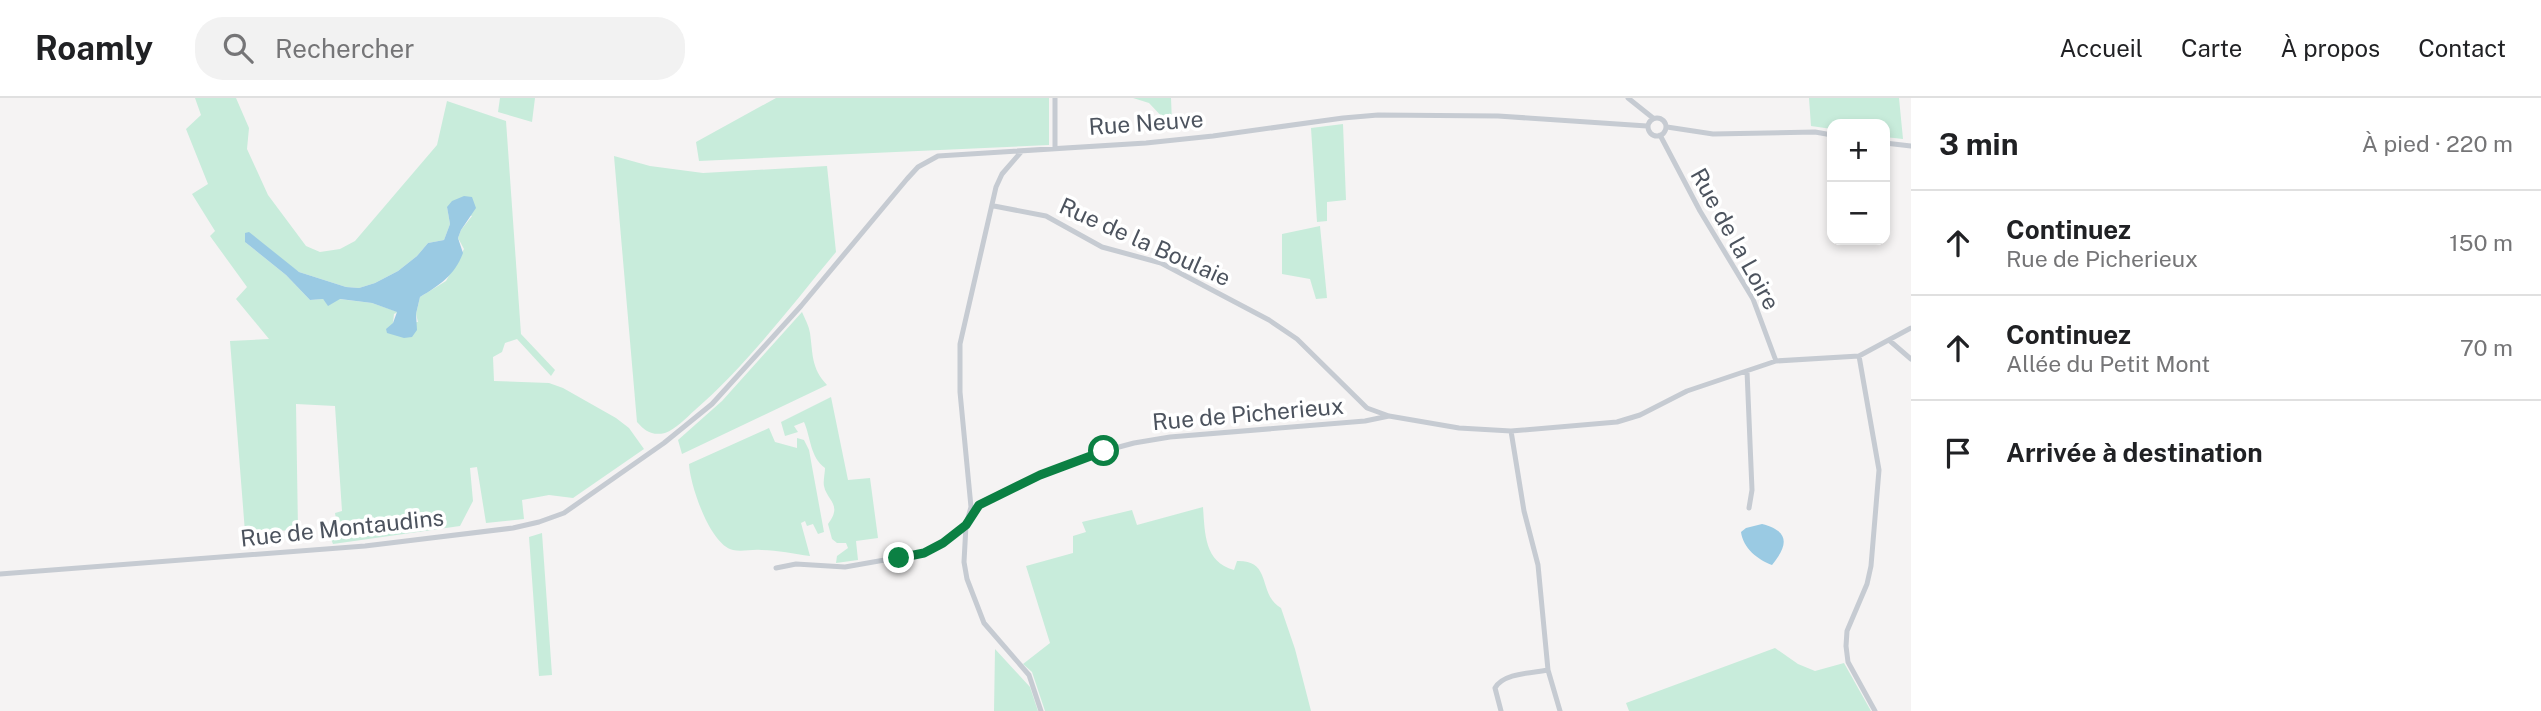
<!DOCTYPE html>
<html lang="fr">
<meta charset="utf-8">
<style>
:root{--surface:#fff;--page:#f2f2f2;--text:#202124;--muted:#757577;--line:#e0e0e0}
body{margin:0;font-family:"Public Sans",sans-serif;background:var(--page);color:var(--text)}
.controls{position:absolute;right:21px;top:21px;display:grid;overflow:hidden;border-radius:14px;box-shadow:0 4px 10px #0003}
.controls button{width:63px;height:63px;display:grid;place-items:center;padding:0;border:0;border-bottom:2px solid var(--line);background:var(--surface);color:var(--text);font:35px sans-serif}
.stop{position:absolute;width:21px;height:21px;margin:-16px;border:5px solid #0b8043;border-radius:50%;background:#fff}
.stop.end{background:#0b8043;border-color:#fff;box-shadow:0 2px 7px #0008}
.list{margin:0;padding:0;list-style:none}
h2{display:flex;justify-content:space-between;align-items:center;height:91px;margin:0;padding:0 28px;font-size:30px}
h2 small{font-size:23px;font-weight:400;color:var(--muted)}
.list li{display:grid;grid-template-columns:46px 1fr auto;gap:21px;align-items:center;box-sizing:border-box;height:105px;padding:0 28px;border-top:2px solid var(--line)}
.list b{display:block;font-size:26px;white-space:nowrap}
.list p{margin:0;font-size:23px;white-space:nowrap;color:var(--muted)}
.list em{font-size:23px;font-style:normal;color:var(--muted)}
.icon{flex:none;width:38px;height:38px;fill:none;stroke:currentColor;stroke-width:2;stroke-linecap:round;stroke-linejoin:round}
.map{position:relative;flex:none;width:1911px;height:613px;overflow:hidden}
header{display:flex;align-items:center;gap:42px;box-sizing:border-box;height:98px;padding:0 35px;background:var(--surface);border-bottom:2px solid var(--line)}
header strong{font-size:33px}
nav{display:flex;gap:38px;margin-inline-start:auto;font-size:24px}
.search{width:490px;height:63px;background:var(--page);display:flex;align-items:center;gap:18px;box-sizing:border-box;padding:0 24px;border-radius:28px;color:var(--muted);font-size:26px}
main{display:flex}
aside{flex:1;background:var(--surface)}
.map>svg:first-child{display:block}
.green{fill:#c8ecdb;fill-rule:evenodd}
.water{fill:#9acae3}
.lines{fill:none;stroke-linecap:round;stroke-linejoin:round}
.street{stroke:#c6cbd2;stroke-width:5}
.route{stroke:#0b8043;stroke-width:9}
.labels{text-anchor:middle;stroke-width:7;stroke-linejoin:round;paint-order:stroke}
.street-label{font-size:23px;fill:#4c535e;stroke:#fff}
</style>
<header>
<strong>Roamly</strong>
<div class="search"><svg class="icon" aria-label="search" viewBox="0 0 24 24"><circle cx="10" cy="10" r="6"/><path d="M15 15l6 6"/></svg>Rechercher</div>
<nav><a>Accueil</a><a>Carte</a><a>À propos</a><a>Contact</a></nav>
</header>
<main>
<div class="map">
<svg width="1911" height="613" viewBox="0 0 1911 613">
<rect width="100%" height="100%" fill="#f5f3f3"/>
<!-- green -->
<path class="green" d="M195 0H236L249 30 247 51 268 97 306 148 320 154 340 151 355 143 437 47 447 3 506 23 521 236 555 272 551 278 517 241 505 245 502 254 493 259 494 283 549 285 563 290 616 320 629 330 644 351 573 400 549 397 522 402 524 421 486 425 477 369 470 370 473 403 460 428 333 446 331 441 339 439 335 415 342 413 335 308 296 306 298 432 245 434 230 243 269 241 236 201 247 189 210 138 215 133 192 96 208 86 186 31 201 17ZM447 109 472 118 461 132 458 140 464 151 446 183 420 199 416 216 418 224 393 225 394 216 398 214 372 205 339 201 328 207 323 201 310 202 286 177 245 144 281 162 299 174 346 189 359 190 375 185 398 173 417 158 428 145 444 142 450 126Z
M500 0H535L532 24 498 14Z
M776 0H1049V47L699 63 696 44Z
M1133 0H1171L1172 25 1165 22 1149 5Z
M1809 0H1899L1903 41 1885 39V26H1832V31L1811 28Z
M1343 26 1346 102 1327 104V123L1317 124 1311 30Z
M614 58 650 68 703 75 827 68 836 154C791 208 748 266 695 312 686 320 676 331 665 335 652 338 645 333 637 324Z
M1320 128 1327 200 1316 201 1310 181 1282 176V136Z
M802 214C805 221 809 228 810 235 813 256 811 270 827 287L682 356 678 342 722 303Z
M831 299 848 382 870 380 878 440 856 443 858 462 836 465 837 458 848 450 846 445H837L832 441 828 426C843 406 827 403 824 388 823 383 825 375 825 370 810 359 811 340 804 324L794 328 798 334 785 338 781 324Z
M769 330 775 344 797 350V340L804 342 809 352 824 434 818 436 813 426 807 428 805 423 801 425 810 458C794 456 777 452 761 452 752 451 742 454 733 452 710 447 690 387 689 366Z
M1203 409C1205 435 1204 464 1234 472L1237 463C1273 462 1257 496 1281 510L1295 551 1311 613H1045L1032 574 1023 566 1050 545 1026 468 1073 455V438L1086 434 1082 424 1132 412 1137 427Z
M542 435 552 577 539 578 529 439Z
M1775 550 1798 566 1815 573 1844 565 1871 613H1629L1626 605Z
M995 551 1030 589 1038 613H994Z"/>
<!-- water -->
<path class="water" d="M464 98 472 99 476 110 461 132 458 140 463 155C455 177 440 187 420 199L416 216 417 232 412 239 404 240 387 235 386 231 393 225 397 214 372 205 340 201 328 208 323 201 310 202 286 177 245 144V135L249 134 299 174 346 189 359 190 375 185 398 173 417 158 428 145 444 142 450 126 447 109 452 103Z
M1762 426C1789 433 1789 446 1772 467 1758 462 1743 450 1741 434L1746 430Z"/>
<g class="lines">
<!-- street -->
<path class="street" d="M1628 0 1653 20
M1648 29a9 9 0 1 1 18 0a9 9 0 1 1-18 0Z
M1667 29 1713 36 1815 34 1832 37
M1660 37 1700 113 1753 201 1776 263
M1885 45 1911 48
M1055 49V0
M1021 54 1002 76 996 89 960 246V294L971 409 966 427 964 464 967 481 984 525 1029 577 1041 613
M994 108 1046 118 1102 149 1161 165 1269 222 1297 241 1367 310 1389 318 1459 330 1511 333 1617 324 1640 317 1687 293 1776 263 1859 258 1911 230
M1890 243 1911 261
M1859 258 1879 372 1871 468 1867 486 1847 533 1846 548 1848 564 1875 613
M1747 273 1752 392 1749 410
M1511 333 1524 413 1538 467 1548 572 1560 613
M776 470 796 466 845 469 924 455 943 445 966 427 979 407 1040 377 1104 353 1134 345 1170 339 1365 323 1389 318
M0 476 365 448 513 430 539 424 564 415 664 345 712 306 801 208 907 81 918 69 938 58 1146 45 1213 38 1343 20 1378 17 1498 18 1647 28
M1501 613 1495 590C1503 575 1532 575 1548 572"/>
</g>
<g class="lines">
<!-- route -->
<path class="route" d="M899 460 924 455 943 445 966 427 979 407 1040 377 1104 353"/>
</g>
<g class="labels">
<!-- street labels -->
<g class="street-label">
<text transform="translate(1146 25) rotate(-4)" y="8">Rue Neuve</text>
<text transform="translate(1735 141) rotate(61)" y="8">Rue de la Loire</text>
<text transform="translate(1145 144) rotate(24)" y="8">Rue de la Boulaie</text>
<text transform="translate(1248 316) rotate(-5)" y="8">Rue de Picherieux</text>
<text transform="translate(342 430) rotate(-6)" y="8">Rue de Montaudins</text>
</g>
</g>
</svg>
<div class="controls">
<button>+</button>
<button>−</button>
</div>
<div class="stop" style="left:1104px;top:353px"></div>
<div class="stop end" style="left:899px;top:460px"></div>
</div>
<aside>
<h2>3 min<small>À pied · 220 m</small></h2>
<ul class="list">
<li><svg class="icon" aria-label="ahead" viewBox="0 0 24 24"><path d="M12 20V5M6 11l6-6 6 6"/></svg><div><b>Continuez</b><p>Rue de Picherieux</p></div><em>150 m</em></li>
<li><svg class="icon" aria-label="ahead" viewBox="0 0 24 24"><path d="M12 20V5M6 11l6-6 6 6"/></svg><div><b>Continuez</b><p>Allée du Petit Mont</p></div><em>70 m</em></li>
<li><svg class="icon" aria-label="arrive" viewBox="0 0 24 24"><path d="M6 21V4h12l-3 4 3 4H6"/></svg><div><b>Arrivée à destination</b></div></li>
</ul>
</aside>
</main>
